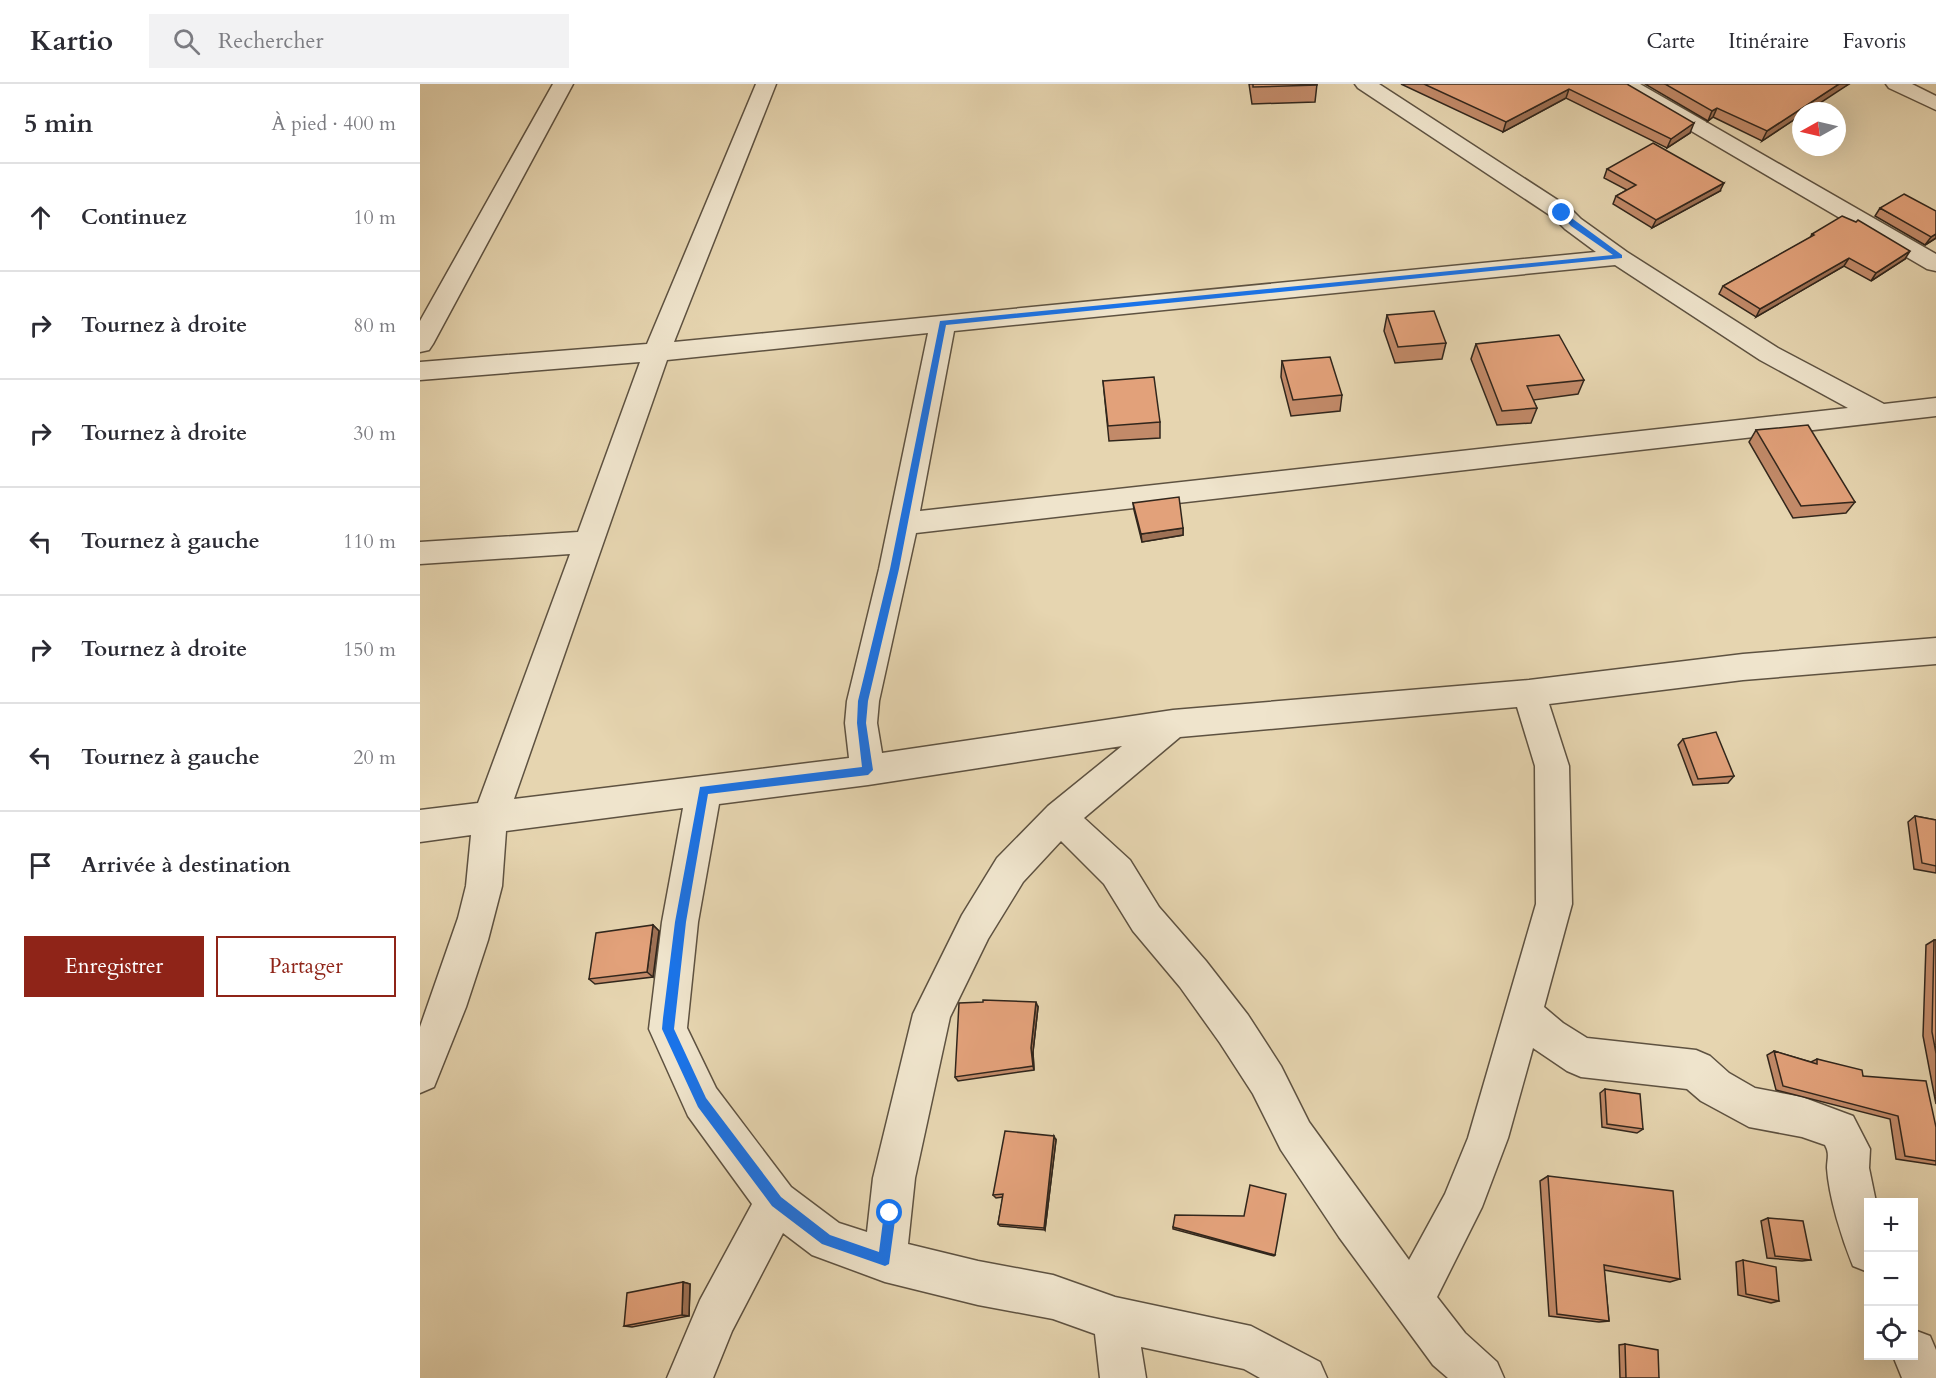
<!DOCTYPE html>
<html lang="fr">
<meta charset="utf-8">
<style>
:root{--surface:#fff;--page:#f2f2f3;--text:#2b2b33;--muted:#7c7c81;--line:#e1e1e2;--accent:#8f2418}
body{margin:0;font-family:Cardo,serif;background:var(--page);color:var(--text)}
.controls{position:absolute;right:18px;bottom:18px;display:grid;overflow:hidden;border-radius:0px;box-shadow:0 6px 24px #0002}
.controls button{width:54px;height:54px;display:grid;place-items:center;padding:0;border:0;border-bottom:2px solid var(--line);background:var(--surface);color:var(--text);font:30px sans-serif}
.compass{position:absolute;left:1372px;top:18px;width:54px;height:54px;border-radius:50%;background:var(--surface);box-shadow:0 6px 24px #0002;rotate:262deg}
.stop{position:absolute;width:18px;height:18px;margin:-14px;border:4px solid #1a73e8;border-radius:50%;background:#fff}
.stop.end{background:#1a73e8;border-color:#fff;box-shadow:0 2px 6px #0008}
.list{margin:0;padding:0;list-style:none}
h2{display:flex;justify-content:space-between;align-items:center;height:78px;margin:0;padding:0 24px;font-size:26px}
h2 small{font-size:20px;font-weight:400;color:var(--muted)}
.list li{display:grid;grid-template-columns:39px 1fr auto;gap:18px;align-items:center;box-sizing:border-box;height:108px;padding:0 24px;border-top:2px solid var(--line)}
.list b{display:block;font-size:22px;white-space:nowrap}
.list em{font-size:20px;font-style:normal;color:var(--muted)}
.actions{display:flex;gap:12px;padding:18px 24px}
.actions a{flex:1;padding:14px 0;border:2px solid var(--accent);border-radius:0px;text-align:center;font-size:21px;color:var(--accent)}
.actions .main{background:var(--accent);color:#fff}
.icon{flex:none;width:33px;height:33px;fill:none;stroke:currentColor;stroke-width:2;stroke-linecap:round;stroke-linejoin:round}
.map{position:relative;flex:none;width:1516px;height:1294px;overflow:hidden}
header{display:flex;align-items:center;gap:36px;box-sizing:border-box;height:84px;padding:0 30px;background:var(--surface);border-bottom:2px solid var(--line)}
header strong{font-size:28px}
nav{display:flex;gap:33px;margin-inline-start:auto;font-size:21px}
.search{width:420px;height:54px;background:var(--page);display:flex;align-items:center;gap:15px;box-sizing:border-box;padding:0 21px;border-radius:0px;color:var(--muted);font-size:22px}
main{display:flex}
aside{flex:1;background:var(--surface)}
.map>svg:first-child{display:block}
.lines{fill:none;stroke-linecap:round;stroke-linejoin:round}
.minor-casing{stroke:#5e5241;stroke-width:3}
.minor{fill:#efe4cc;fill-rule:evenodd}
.wall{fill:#c28a69;stroke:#31261c;stroke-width:1.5}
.shaded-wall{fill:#9e7155;stroke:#31261c;stroke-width:1.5}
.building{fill:#e2a17a;stroke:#31261c;stroke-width:1.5}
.route{fill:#1a73e8}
</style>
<header>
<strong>Kartio</strong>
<div class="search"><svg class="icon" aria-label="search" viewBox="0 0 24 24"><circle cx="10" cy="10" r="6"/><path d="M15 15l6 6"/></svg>Rechercher</div>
<nav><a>Carte</a><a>Itinéraire</a><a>Favoris</a></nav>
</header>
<main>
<aside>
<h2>5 min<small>À pied · 400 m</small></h2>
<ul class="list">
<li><svg class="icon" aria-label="ahead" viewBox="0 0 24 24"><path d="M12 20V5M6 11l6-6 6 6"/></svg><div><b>Continuez</b></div><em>10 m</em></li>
<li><svg class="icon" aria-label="right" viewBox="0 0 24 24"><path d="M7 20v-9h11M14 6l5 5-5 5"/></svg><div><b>Tournez à droite</b></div><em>80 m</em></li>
<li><svg class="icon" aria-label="right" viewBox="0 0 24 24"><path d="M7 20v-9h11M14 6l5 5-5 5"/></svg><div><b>Tournez à droite</b></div><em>30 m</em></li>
<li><svg class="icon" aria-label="left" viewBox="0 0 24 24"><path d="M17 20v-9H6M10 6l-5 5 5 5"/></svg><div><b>Tournez à gauche</b></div><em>110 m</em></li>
<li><svg class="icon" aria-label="right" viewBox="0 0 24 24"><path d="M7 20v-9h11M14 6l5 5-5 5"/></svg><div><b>Tournez à droite</b></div><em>150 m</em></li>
<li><svg class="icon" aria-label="left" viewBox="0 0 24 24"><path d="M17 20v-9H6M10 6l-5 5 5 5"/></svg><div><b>Tournez à gauche</b></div><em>20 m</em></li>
<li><svg class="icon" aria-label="arrive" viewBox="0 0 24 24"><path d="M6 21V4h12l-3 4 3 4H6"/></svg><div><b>Arrivée à destination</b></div></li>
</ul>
<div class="actions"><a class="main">Enregistrer</a><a>Partager</a></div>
</aside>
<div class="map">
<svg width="1516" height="1294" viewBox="0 0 1516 1294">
<rect width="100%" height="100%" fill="#e6d5b0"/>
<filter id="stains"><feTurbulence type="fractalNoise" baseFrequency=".00333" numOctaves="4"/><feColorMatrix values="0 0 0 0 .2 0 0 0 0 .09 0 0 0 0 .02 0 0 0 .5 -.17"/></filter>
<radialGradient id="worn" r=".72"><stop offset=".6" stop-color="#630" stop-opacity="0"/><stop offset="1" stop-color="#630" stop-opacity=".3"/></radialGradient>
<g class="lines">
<!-- minor casing -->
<g class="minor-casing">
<path id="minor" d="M133 0H153L13 260 9 266 0 268V237Z
M336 0H356L254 258 1176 168 1145 145 1134 134 938 4 935 0H959L1150 124 1161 135 1207 168 1358 264 1464 320 1516 314V332L496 449 459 617 457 639 462 669 753 626 1109 596 1323 570 1516 554V580L1323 596 1129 620 1149 682 1152 820 1124 923 1143 939 1167 954 1276 966 1290 972 1309 989 1335 1004 1382 1013 1433 1032 1450 1065 1449 1084 1456 1118H1448V1188L1433 1182C1422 1155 1409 1114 1407 1084 1407 1075 1410 1070 1405 1061L1382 1053 1329 1043 1281 1017 1267 1005 1161 993 1147 987 1113 964 1088 1054 1062 1123 1017 1213 1045 1249 1077 1278 1084 1294H1028L1013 1281 919 1153 861 1066 833 1010 800 959 760 903 713 847 684 800 641 757 603 798 568 855 530 933 495 1094 488 1160 558 1177 633 1191 695 1213 831 1242 900 1278 907 1294H840L824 1285 721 1263 726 1294H680L675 1250 633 1235 558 1221 465 1198 392 1171 363 1149 312 1247 293 1294H247L280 1216 332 1120 268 1032 229 945 242 838 263 724 86 747 82 802 68 856 46 923 14 1003 0 1009V943L38 834 46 802 51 751 0 758V726L58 719 150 470 0 480V458L158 448 220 278 0 296V278L227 260ZM1195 181 1340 276 1428 324 500 427 534 247ZM508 249 459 485 427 617 425 639 429 674 94 715 247 276ZM1097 623 1115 682 1116 820 1048 1054 1025 1110 989 1176 889 1038 861 982 828 931 786 877 739 823 710 776 664 734 760 653ZM702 662 628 722 577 774 542 831 493 930 453 1094 447 1148 419 1139 371 1103 296 1004 267 944 278 838 299 720 448 701Z
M1195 0H1220L1516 170V187L1507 185 1198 4Z
M1466 0H1492L1516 12V26L1469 4Z
M1494 1246 1510 1252 1516 1266V1294H1482L1473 1272H1494Z"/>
</g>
<!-- minor -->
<use href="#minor" class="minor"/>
</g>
<!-- wall -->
<path class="wall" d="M829 0H897L895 18 832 20Z
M981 0H1207L1270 49 1247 64 1146 14 1083 48Z
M1225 0H1429L1381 27V31L1342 57 1293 33 1288 37Z
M1187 85 1300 107 1232 144 1193 120 1196 112 1207 106 1184 94Z
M1460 124 1516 154 1505 161 1455 132Z
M1392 150 1485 175 1451 197 1424 182 1336 233 1299 210 1303 202 1390 154Z
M967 231 1026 259 1022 275 975 279 964 247Z
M1056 260 1164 296 1158 310 1113 316 1117 324 1111 339 1077 341 1051 275Z
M862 277 922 311 920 327 871 332 861 293Z
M683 297 740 338V354L689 357Z
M1336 346 1435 418 1426 429 1373 434 1329 358Z
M713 419 763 444V451L722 458 714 426Z
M1263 655 1314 692 1308 699 1273 701 1258 661Z
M1495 732 1516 736V789L1494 785 1488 738Z
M233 841 239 847 233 893 175 900 169 895Z
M1514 856H1516V1020L1503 952 1506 861Z
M618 923 613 968 614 986 538 997 535 993Z
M1354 967 1391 978 1397 975 1443 992 1516 1043V1081L1476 1075 1470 1035 1356 1006 1347 971Z
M1185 1005 1223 1045 1217 1049 1182 1043 1180 1009Z
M636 1056 625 1146 580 1142 578 1140 583 1113 576 1114 573 1111Z
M1128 1092 1260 1195 1250 1198 1184 1186 1189 1237 1179 1238 1129 1232 1120 1097Z
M1348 1134 1391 1176 1382 1177 1347 1174 1341 1137Z
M753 1143 855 1171 854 1172 753 1145Z
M1323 1176 1359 1217 1351 1219 1318 1211 1316 1178Z
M263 1198 270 1200 269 1232 212 1243 204 1242Z
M1205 1260 1239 1294H1200L1199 1261Z"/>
<!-- shaded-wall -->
<path class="shaded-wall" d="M1419 0H1429L1388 27H1381V31L1342 57 1347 47Z
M1149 5 1146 14 1083 48 1086 38Z
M1297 24 1293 33 1288 37 1292 27Z
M1274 39 1270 49 1247 64 1251 55Z
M1304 99 1300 107 1232 144 1236 136Z
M1516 150V154L1505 161 1511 153Z
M1490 167 1485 175 1451 197 1456 189Z
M1429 174 1424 182 1336 233 1340 225Z
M763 444V451L722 458 721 450Z
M233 841 239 847 233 893 227 888Z
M616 918 618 923 613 968 614 986 613 982 611 964Z
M634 1052 636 1056 625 1146 624 1144Z
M263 1198 270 1200 269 1232 262 1231Z"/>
<!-- building -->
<path class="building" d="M833 0H897V1L833 3Z
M1004 0H1207L1274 39 1251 55 1149 5 1086 38Z
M1245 0H1419L1347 47 1297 24 1292 27Z
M1233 59 1304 99 1236 136 1196 112 1216 101 1187 85Z
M1484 110 1516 127V150L1511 153 1460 124Z
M1422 132 1436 138 1438 136 1490 167 1456 189 1429 174 1340 225 1303 202 1394 151 1392 150Z
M1014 227 1026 259 978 263 967 231Z
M1139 251 1164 296 1107 302 1117 324 1082 327 1056 260Z
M910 273 922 311 873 316 862 277Z
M734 293 740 338 688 342 683 297Z
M1388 341 1435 418 1381 422 1336 346Z
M759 413 763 444 721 450 713 419Z
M1296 648 1314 692 1278 695 1263 655Z
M1495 732 1516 736V782L1502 779Z
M233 841 227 888 169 895 176 849Z
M1514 856H1516V969L1512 948Z
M563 916 616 918 611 964 613 982 535 993 539 919 563 918Z
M1354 967 1397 980V975L1442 986 1443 992 1506 997 1516 1043V1077L1485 1072 1478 1032 1363 1002Z
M1185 1005 1220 1010 1223 1045 1187 1040Z
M585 1047 634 1052 624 1144 578 1140 583 1110 573 1111Z
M1128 1092 1253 1107 1260 1195 1184 1181 1189 1237 1137 1230Z
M830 1101 866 1110 855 1171 753 1143 755 1131 824 1132Z
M1348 1134 1383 1137 1391 1176 1355 1172Z
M1323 1176 1356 1183 1359 1217 1326 1210Z
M263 1198 262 1231 204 1242 207 1209Z
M1205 1260 1238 1266 1239 1294H1206Z"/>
<!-- route -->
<path class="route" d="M1142 127 1202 171V174L526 241 479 485 448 617 446 639 453 686 448 691 288 710 266 838 254 945 286 1014 361 1113 410 1151 459 1168 464 1129 466 1124 470 1123 474 1124 476 1129 469 1180 465 1182 402 1160 352 1122 278 1023 242 945 243 934 255 838 280 703 442 683 437 639 438 617 470 485 520 237 1193 171 1151 142 1139 129Z"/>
<rect width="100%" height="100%" filter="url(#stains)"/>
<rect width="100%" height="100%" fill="url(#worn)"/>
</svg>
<div class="controls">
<button>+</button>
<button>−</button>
<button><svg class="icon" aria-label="locate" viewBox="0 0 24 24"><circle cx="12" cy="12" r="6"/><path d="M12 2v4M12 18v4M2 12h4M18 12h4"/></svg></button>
</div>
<svg class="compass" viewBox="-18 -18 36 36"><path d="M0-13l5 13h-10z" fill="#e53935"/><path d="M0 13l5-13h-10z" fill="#7c7c81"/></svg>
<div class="stop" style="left:470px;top:1129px"></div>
<div class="stop end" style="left:1142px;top:129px"></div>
</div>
</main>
